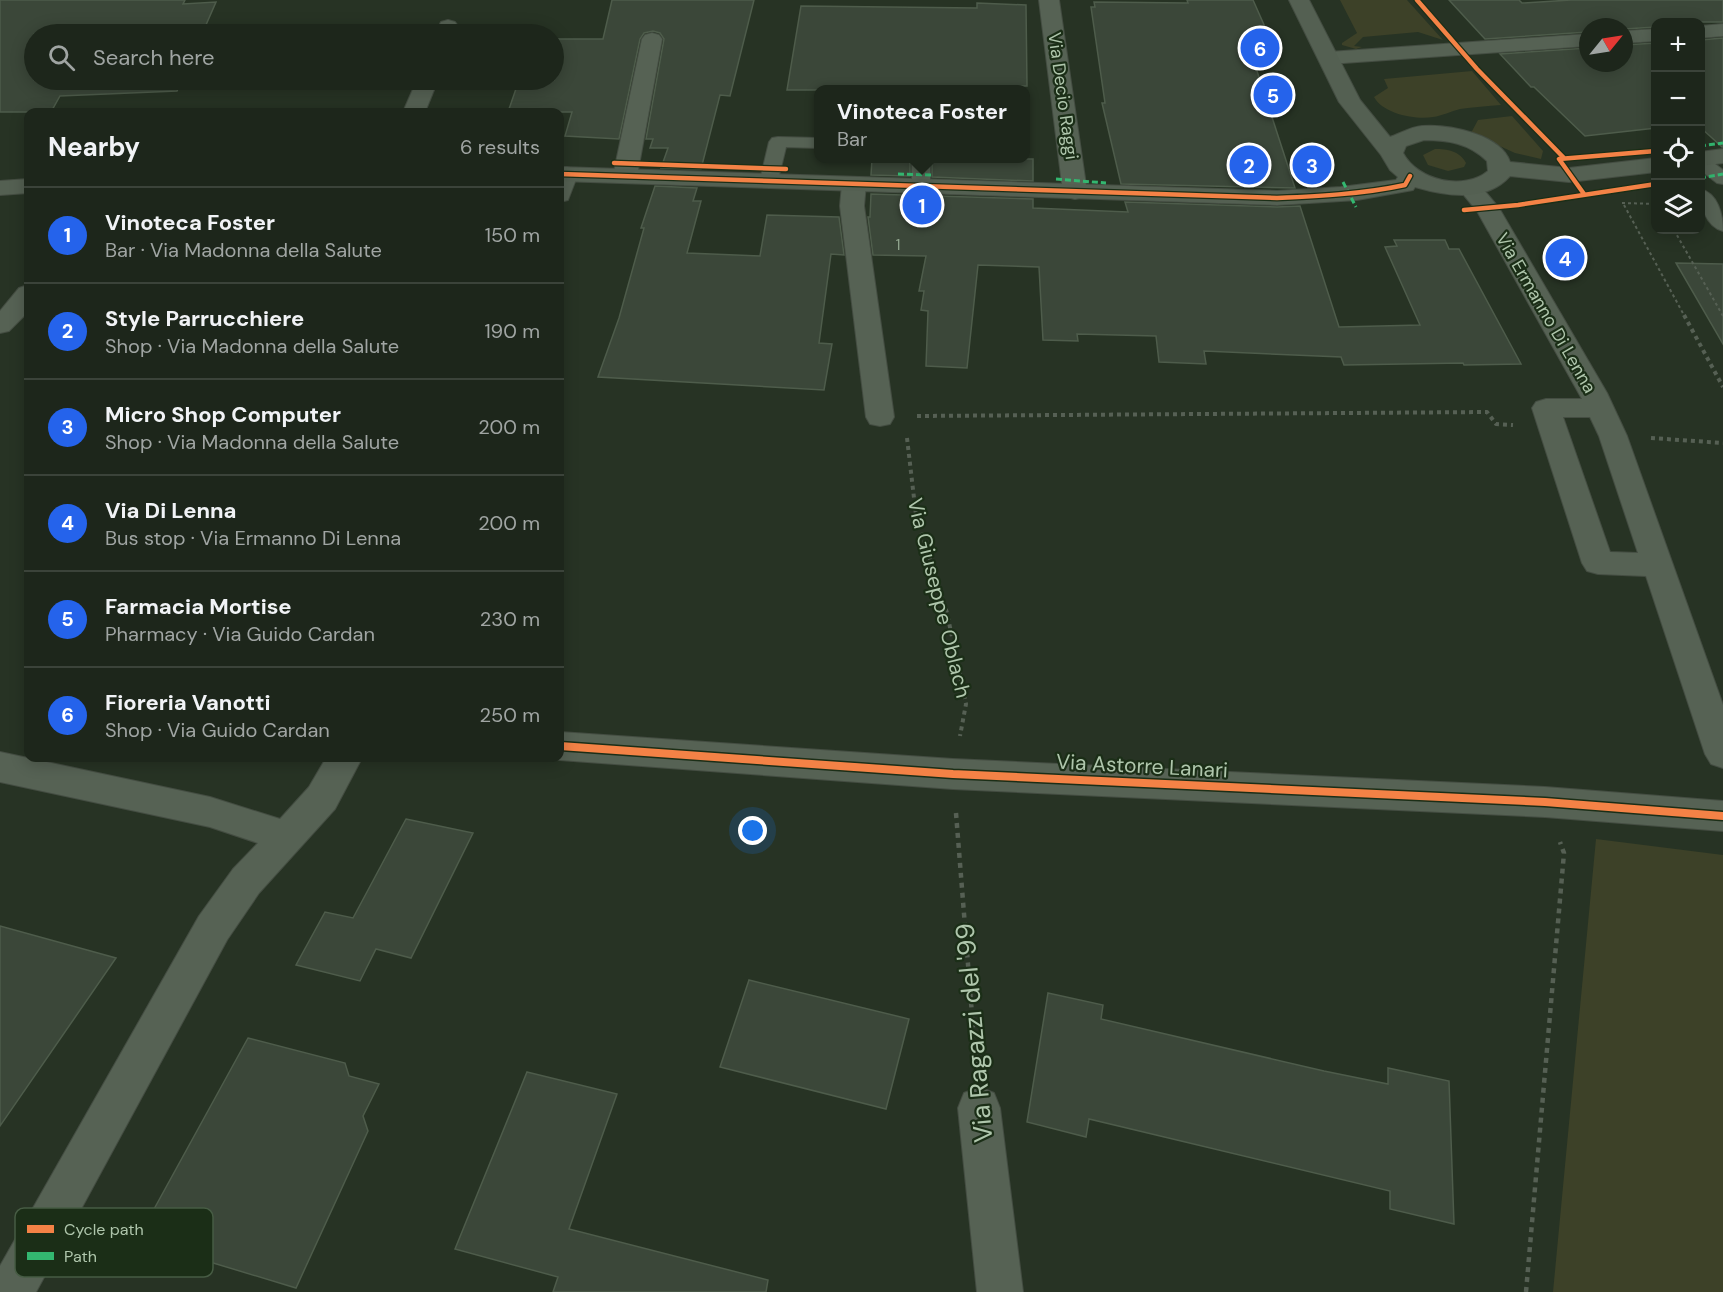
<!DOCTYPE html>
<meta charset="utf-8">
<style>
:root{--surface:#1d261b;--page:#2a3228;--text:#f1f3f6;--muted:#a0a5a3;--line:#3b433a;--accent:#2563eb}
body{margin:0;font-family:"DM Sans",sans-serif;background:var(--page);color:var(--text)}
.controls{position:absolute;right:18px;top:18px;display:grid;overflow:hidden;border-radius:12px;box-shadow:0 3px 15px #0003}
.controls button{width:54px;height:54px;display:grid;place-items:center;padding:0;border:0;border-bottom:2px solid var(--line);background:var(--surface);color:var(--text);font:30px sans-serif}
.compass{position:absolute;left:1579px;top:18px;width:54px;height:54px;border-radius:50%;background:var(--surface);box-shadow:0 3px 15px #0003;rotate:60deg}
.you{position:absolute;left:753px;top:831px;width:21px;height:21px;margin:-15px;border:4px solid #fff;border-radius:50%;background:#1a73e8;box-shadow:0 0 0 9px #1a73e833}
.badge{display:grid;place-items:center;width:39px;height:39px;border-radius:50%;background:var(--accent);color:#fff;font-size:20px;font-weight:700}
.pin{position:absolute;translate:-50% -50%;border:3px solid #fff;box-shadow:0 2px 6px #0006}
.popup{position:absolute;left:814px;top:85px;width:216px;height:78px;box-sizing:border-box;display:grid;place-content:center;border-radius:12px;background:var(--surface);filter:drop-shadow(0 2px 4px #0005);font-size:20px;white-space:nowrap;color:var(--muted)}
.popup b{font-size:22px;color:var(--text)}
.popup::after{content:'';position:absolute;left:50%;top:100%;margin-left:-12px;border:12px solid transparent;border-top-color:var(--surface)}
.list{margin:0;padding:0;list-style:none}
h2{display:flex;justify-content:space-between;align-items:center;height:78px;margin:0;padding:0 24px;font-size:26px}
h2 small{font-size:20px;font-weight:400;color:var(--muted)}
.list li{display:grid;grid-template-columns:39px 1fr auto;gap:18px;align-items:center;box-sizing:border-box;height:96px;padding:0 24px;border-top:2px solid var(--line)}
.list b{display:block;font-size:22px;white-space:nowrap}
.list p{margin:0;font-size:20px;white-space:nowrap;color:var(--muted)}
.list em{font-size:20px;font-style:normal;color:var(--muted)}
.icon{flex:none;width:33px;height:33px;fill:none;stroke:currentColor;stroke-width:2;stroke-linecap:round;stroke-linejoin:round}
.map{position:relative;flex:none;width:1723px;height:1292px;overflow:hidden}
.search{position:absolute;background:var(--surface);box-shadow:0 3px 15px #0003;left:24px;top:24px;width:540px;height:66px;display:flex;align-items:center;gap:15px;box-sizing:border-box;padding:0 21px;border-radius:33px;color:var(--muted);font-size:22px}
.panel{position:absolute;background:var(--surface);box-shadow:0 3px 15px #0003;left:24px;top:108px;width:540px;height:654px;border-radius:12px}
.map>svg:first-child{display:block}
.green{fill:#3d4128}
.building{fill:#3b4739;stroke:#4e5c4b;stroke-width:1.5}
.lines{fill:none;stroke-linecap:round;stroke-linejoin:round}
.lane-casing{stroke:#444d42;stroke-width:2}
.street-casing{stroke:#444d42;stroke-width:2}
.secondary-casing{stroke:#444d42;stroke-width:2}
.path-far2{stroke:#566054;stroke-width:2;stroke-dasharray:3 3;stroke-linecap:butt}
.path-far1{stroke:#566054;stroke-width:4;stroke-dasharray:4 4;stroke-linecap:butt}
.path{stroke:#566054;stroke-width:4.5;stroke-dasharray:5 5;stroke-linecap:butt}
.lane{fill:#566254;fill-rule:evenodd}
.street{fill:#566254;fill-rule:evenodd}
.secondary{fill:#546052;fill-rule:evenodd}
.quiet{stroke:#33b770;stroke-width:3;stroke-dasharray:6 3;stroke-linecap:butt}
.cycleway-far1-casing{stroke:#1b2e17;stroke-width:7}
.cycleway-casing{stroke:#1b2e17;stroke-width:11}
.cycleway-far1{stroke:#f48246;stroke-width:4.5}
.cycleway{stroke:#f48246;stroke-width:8}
.labels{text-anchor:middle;stroke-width:4.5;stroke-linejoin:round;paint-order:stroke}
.far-number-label{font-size:15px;fill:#92a68f}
.far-street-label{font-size:18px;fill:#afc6ac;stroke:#1b2e17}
.street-label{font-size:21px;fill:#afc6ac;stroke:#1b2e17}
.near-street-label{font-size:26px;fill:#afc6ac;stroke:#1b2e17}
.key{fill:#1b2e17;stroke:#475c44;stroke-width:1.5}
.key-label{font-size:16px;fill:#afc6ac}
</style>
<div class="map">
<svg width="1723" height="1292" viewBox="0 0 1723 1292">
<rect width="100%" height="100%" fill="#273324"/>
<!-- green -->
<path class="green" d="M1340 0H1407L1443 40 1418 32 1363 37 1354 46 1362 47 1356 49 1342 45V43L1357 33Z
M1472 71 1501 105C1488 106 1473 107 1460 109 1451 111 1442 116 1433 117 1416 120 1383 114 1374 97L1388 88 1384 79Z
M1512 116 1543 151 1541 159 1515 153 1471 133 1478 120Z
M1435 149C1447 149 1460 151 1466 163L1464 167 1448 171 1428 165 1423 155Z
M1596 839 1723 855V1292H1553Z"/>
<!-- building -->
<path class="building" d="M0 0H185L183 4 216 2 202 34H34V80H182L177 91 60 96 51 112H0Z
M612 0H754L730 96 720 95 701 169 661 168 668 148H650L653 139H646L664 39 660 33 653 31 644 33 640 39 619 139 565 136 572 112H508L519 80H554V39H603Z
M1187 0H1253L1265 27 1245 34 1295 188 1121 184 1102 103H1105L1091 7H1095L1094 2 1188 3Z
M1449 0H1519L1522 3 1571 0H1723V22H1656V27L1624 29 1588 27V32L1485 39Z
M977 3 1026 5 1027 86H912V90H787L801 6 977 8Z
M1723 38V147H1722L1701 128V40Z
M1656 43V128L1585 136 1534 87H1531L1500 54 1588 48V63H1624V45Z
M872 159H910V176L871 175Z
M932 159H1033V181L932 177Z
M655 186 697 188 693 201H701L687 253 760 256 767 215 839 217 844 255 831 254 819 343 832 344 824 390 598 377 619 318 644 228H641Z
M871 194 1033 199V208L1128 212 1125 202 1277 207 1300 206 1339 327 1420 325 1385 247 1397 246 1394 240H1445L1449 249H1459L1521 364 1464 365 1463 363 1344 365 1341 357 1204 351 1206 364 1159 362 1156 336 1077 334 1078 341 1043 340 1039 267 978 265 967 368 926 366 928 311 921 310 924 291H919L926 256 873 255 868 217H870Z
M1676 263 1723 264V344Z
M406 819 473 833 411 958 376 949 360 981 296 965 325 912 353 918Z
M0 926 116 958 0 1126Z
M749 980 909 1019 886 1109 720 1067Z
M1048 993 1103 1005 1101 1019 1324 1071 1388 1084V1068L1449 1081 1454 1224 1390 1209V1191L1089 1119 1086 1137 1027 1122Z
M248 1038 345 1063 349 1076 379 1084 363 1116 368 1131 296 1288 137 1240Z
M527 1072 617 1094 569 1229 768 1280 766 1292H553L558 1277 455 1249Z"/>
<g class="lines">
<!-- lane casing -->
<g class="lane-casing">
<path id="lane" d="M778 137 818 138V148L786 147 778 180 775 184H763L760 180 769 142 772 138Z
M1700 156 1706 157 1723 170V184L1717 183 1700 170Z
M912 158H930V187L927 191H915L912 187Z
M1700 189C1718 193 1723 215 1723 231 1705 226 1700 204 1700 189Z"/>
</g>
<!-- street casing -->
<g class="street-casing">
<path id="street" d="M1039 0H1059L1087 192 1083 197 1075 199 1067 197 1063 192Z
M448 20 455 22 458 26 455 34H435L441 22Z
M1723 24V36L1700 38V26Z
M1656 29V41L1624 43V31Z
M652 33 659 35 662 39 637 176 633 181 625 183 617 181 613 176 642 39 645 35Z
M1588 34V46L1329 64 1322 62 1319 58 1322 54 1329 52Z
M417 80H438L425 112H403Z
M566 167 574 169 578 174 568 200 560 202V169Z
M854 177 862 179 866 184 864 206 894 417 890 424 880 426 870 424 866 417 840 206 842 184 846 179Z
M1470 181 1478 183 1499 208 1607 393 1627 436 1723 705V768L1711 764 1705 754 1646 576 1598 574 1587 571 1582 563 1532 408 1536 402 1546 399H1582L1477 211 1458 188 1462 183ZM1563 417H1590L1599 436 1638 553 1610 552Z
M28 285V312L9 331 0 333V311L19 288Z
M560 732 953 759 1545 787 1723 801V831L1545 817 953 789 560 760 552 758H560Z
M0 752 210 797 280 819 309 787 326 758H362L335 809 259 893 227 940 36 1292H0V1266L199 916 233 869 258 843 210 827 0 782Z
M979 1087 994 1093 1000 1108 1023 1292H977L958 1108 964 1093Z"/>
</g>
<!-- secondary casing -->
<g class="secondary-casing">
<path id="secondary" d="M1289 0H1309L1360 100 1390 137C1401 133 1411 127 1422 126 1448 124 1501 134 1510 162L1569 168 1656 158V172L1569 182 1510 176C1486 203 1446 196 1415 187L1413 190 1357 200 1277 205 560 181V167L1277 191 1341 187 1396 180 1398 177 1390 170 1381 155 1339 102ZM1424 140C1447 140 1469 143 1487 161L1488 171C1464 191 1418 181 1403 153L1406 146Z
M1723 149V163L1700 166V152Z
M28 179V193L0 195V181Z"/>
</g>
<!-- path-far2 -->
<path class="path-far2" d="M1622 203 1656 204
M1624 205 1685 317
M1674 230 1723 316"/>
<!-- path-far1 -->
<path class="path-far1" d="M1684 315 1723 387
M917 416 1487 412 1496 424 1513 425
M907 438 916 515 947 613 966 704 960 736
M1651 438 1723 443"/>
<!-- path -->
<path class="path" d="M956 813 976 1065
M1526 1292 1564 853 1560 842"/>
<!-- lane -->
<use href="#lane" class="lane"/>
<!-- street -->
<use href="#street" class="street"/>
<!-- secondary -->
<use href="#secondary" class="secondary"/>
<!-- quiet -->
<path class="quiet" d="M1700 146 1723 143
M898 174 934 175
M1700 178 1723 174
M1056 179 1106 183
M1343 182 1356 207"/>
<!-- cycleway-far1 casing -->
<g class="cycleway-far1-casing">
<path id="cycleway-far1" d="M1417 0 1477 69 1564 158
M614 163 786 169
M560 174 1277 198C1320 196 1363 194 1405 185L1410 176
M1584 194 1559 159 1656 151
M1464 210 1518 205 1656 184"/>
</g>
<!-- cycleway casing -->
<g class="cycleway-casing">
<path id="cycleway" d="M560 746 953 774 1545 802 1723 816"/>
</g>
<!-- cycleway-far1 -->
<use href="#cycleway-far1" class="cycleway-far1"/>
<!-- cycleway -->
<use href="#cycleway" class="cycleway"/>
</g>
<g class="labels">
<!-- far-number labels -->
<g class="far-number-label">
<text x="898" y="250">1</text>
</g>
<!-- far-street labels -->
<g class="far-street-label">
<text transform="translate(1063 96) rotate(82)" y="6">Via Decio Raggi</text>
<text transform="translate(1546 313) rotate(60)" y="6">Via Ermanno Di Lenna</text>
</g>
<!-- street labels -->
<g class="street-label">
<text transform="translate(939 598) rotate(76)" y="7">Via Giuseppe Oblach</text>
<text transform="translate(1142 766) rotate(3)" y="7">Via Astorre Lanari</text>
</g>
<!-- near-street labels -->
<g class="near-street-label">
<text transform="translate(974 1033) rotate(-95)" y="9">Via Ragazzi del '99</text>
</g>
</g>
<!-- legend -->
<rect x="15" y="1208" width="198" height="69" rx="9" class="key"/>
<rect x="27" y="1225" width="27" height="8" fill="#f48246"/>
<rect x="27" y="1252" width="27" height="8" fill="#33b770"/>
<g class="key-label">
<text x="64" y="1235">Cycle path</text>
<text x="64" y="1262">Path</text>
</g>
</svg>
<div class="controls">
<button>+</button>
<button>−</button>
<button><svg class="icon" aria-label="locate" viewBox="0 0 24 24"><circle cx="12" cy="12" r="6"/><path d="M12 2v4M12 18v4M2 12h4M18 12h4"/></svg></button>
<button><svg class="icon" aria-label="layers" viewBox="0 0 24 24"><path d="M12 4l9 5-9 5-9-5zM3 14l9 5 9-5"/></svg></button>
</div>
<svg class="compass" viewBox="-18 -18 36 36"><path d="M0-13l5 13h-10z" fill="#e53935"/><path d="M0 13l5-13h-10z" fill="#a0a5a3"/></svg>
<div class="you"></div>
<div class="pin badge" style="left:922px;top:205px">1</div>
<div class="popup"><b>Vinoteca Foster</b>Bar</div>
<div class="pin badge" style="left:1249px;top:165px">2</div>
<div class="pin badge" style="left:1312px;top:165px">3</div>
<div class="pin badge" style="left:1565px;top:258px">4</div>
<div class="pin badge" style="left:1273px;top:95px">5</div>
<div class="pin badge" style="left:1260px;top:48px">6</div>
<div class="search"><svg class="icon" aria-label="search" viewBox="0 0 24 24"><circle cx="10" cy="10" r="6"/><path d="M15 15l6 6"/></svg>Search here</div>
<section class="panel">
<h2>Nearby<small>6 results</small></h2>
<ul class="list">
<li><span class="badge">1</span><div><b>Vinoteca Foster</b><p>Bar · Via Madonna della Salute</p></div><em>150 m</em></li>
<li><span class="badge">2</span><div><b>Style Parrucchiere</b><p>Shop · Via Madonna della Salute</p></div><em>190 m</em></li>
<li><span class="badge">3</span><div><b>Micro Shop Computer</b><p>Shop · Via Madonna della Salute</p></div><em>200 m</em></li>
<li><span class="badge">4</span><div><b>Via Di Lenna</b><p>Bus stop · Via Ermanno Di Lenna</p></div><em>200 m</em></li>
<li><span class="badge">5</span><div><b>Farmacia Mortise</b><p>Pharmacy · Via Guido Cardan</p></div><em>230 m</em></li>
<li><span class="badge">6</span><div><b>Fioreria Vanotti</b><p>Shop · Via Guido Cardan</p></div><em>250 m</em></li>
</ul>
</section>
</div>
